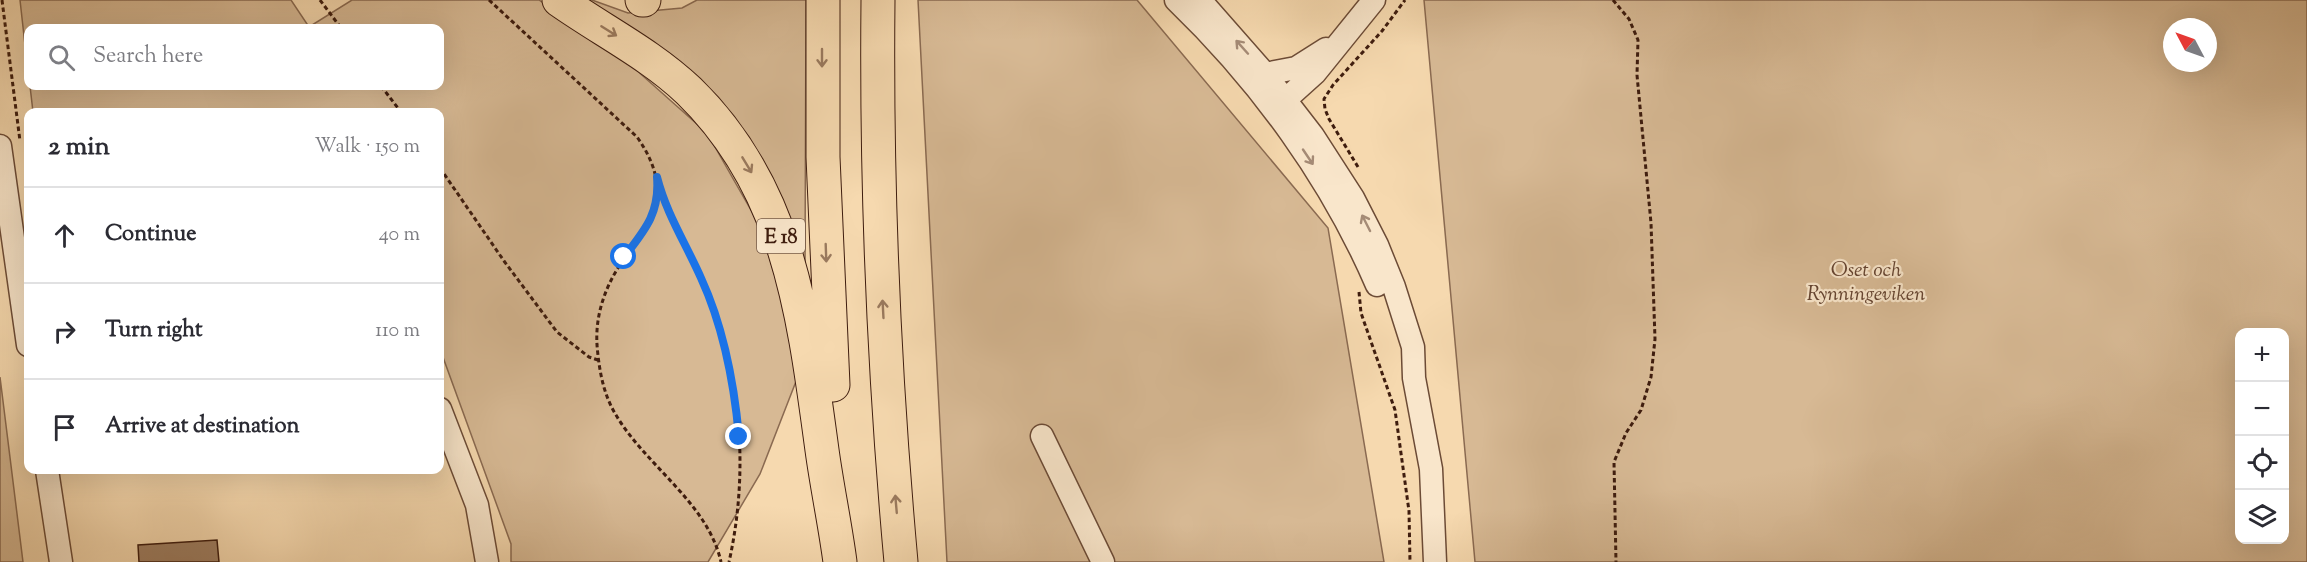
<!DOCTYPE html>
<meta charset="utf-8">
<style>
:root{--surface:#fff;--page:#f2f2f3;--text:#2b2b33;--muted:#7c7c81;--line:#e1e1e2}
body{margin:0;font-family:"Sorts Mill Goudy",serif;background:var(--page);color:var(--text)}
.controls{position:absolute;right:18px;bottom:18px;display:grid;overflow:hidden;border-radius:12px;box-shadow:0 6px 24px #0002}
.controls button{width:54px;height:54px;display:grid;place-items:center;padding:0;border:0;border-bottom:2px solid var(--line);background:var(--surface);color:var(--text);font:30px sans-serif}
.compass{position:absolute;left:2163px;top:18px;width:54px;height:54px;border-radius:50%;background:var(--surface);box-shadow:0 6px 24px #0002;rotate:311deg}
.stop{position:absolute;width:18px;height:18px;margin:-14px;border:4px solid #1a73e8;border-radius:50%;background:#fff}
.stop.end{background:#1a73e8;border-color:#fff;box-shadow:0 2px 6px #0008}
.list{margin:0;padding:0;list-style:none}
h2{display:flex;justify-content:space-between;align-items:center;height:78px;margin:0;padding:0 24px;font-size:26px}
h2 small{font-size:20px;font-weight:400;color:var(--muted)}
.list li{display:grid;grid-template-columns:39px 1fr auto;gap:18px;align-items:center;box-sizing:border-box;height:96px;padding:0 24px;border-top:2px solid var(--line)}
.list b{display:block;font-size:22px;white-space:nowrap}
.list em{font-size:20px;font-style:normal;color:var(--muted)}
.icon{flex:none;width:33px;height:33px;fill:none;stroke:currentColor;stroke-width:2;stroke-linecap:round;stroke-linejoin:round}
.map{position:relative;flex:none;width:2307px;height:562px;overflow:hidden}
.search{position:absolute;background:var(--surface);box-shadow:0 6px 24px #0002;left:24px;top:24px;width:420px;height:66px;display:flex;align-items:center;gap:15px;box-sizing:border-box;padding:0 21px;border-radius:12px;color:var(--muted);font-size:22px}
.panel{position:absolute;background:var(--surface);box-shadow:0 6px 24px #0002;left:24px;top:108px;width:420px;height:366px;border-radius:12px}
.map>svg:first-child{display:block}
.green{fill:#d7b994;stroke:#8a6a51;stroke-width:1.5;fill-rule:evenodd}
.building{fill:#9e7e62;stroke:#3e1c0e;stroke-width:1.5}
.lines{fill:none;stroke-linecap:round;stroke-linejoin:round}
.minor-casing{stroke:#6c4b36;stroke-width:25}
.highway-casing{stroke:#3e1c0e;stroke-width:35}
.path{stroke:#3e1c0e;stroke-width:3;stroke-dasharray:4.5 3;stroke-linecap:butt}
.minor{stroke:#f9e6cb;stroke-width:22}
.highway{stroke:#f6d9af;stroke-width:33}
.oneway{stroke:#9a7a5e}
.oneway2{stroke:#a58b76}
.route{stroke:#1a73e8;stroke-width:8}
.labels{text-anchor:middle;stroke-width:4.5;stroke-linejoin:round;paint-order:stroke}
.shield{fill:#f9e6cb;stroke:#765947;stroke-width:1.5}
.shield-label{font-size:20px;font-weight:bold;fill:#3e1c0e}
.park-label{font-size:21px;font-style:italic;fill:#644330;stroke:#f9e6cb}
</style>
<div class="map">
<svg width="2307" height="562" viewBox="0 0 2307 562">
<rect width="100%" height="100%" fill="#f6d9af"/>
<filter id="stains"><feTurbulence type="fractalNoise" baseFrequency=".00333" numOctaves="4"/><feColorMatrix values="0 0 0 0 .2 0 0 0 0 .09 0 0 0 0 .02 0 0 0 .5 -.17"/></filter>
<radialGradient id="worn" r=".72"><stop offset=".6" stop-color="#630" stop-opacity="0"/><stop offset="1" stop-color="#630" stop-opacity=".3"/></radialGradient>
<!-- green -->
<path class="green" d="M20 0H291L309 27 352 0H539L625 60 707 133 760 226 802 366 760 474 708 562H511V544L440 349V112H33L30 86H440V28H28V72Z
M582 0H592L628 13 682 8 697 0H806L805 270 769 177Z
M918 0H1137L1328 228 1384 562H947Z
M1424 0H2307V562H1475ZM2172 27H2208V63H2172ZM2284 332V540H2240V332Z
M0 377 23 562H0Z"/>
<!-- building -->
<path class="building" d="M217 540 219 562H139L138 545Z"/>
<g class="lines">
<!-- minor casing -->
<g class="minor-casing">
<path id="minor" d="M1176 0C1260 81 1331 178 1377 285
M1200 0 1265 74 1313 136 1353 198 1377 245 1394 287 1413 347 1414 378 1431 469 1435 562
M1265 74 1296 68 1326 49
M1275 109 1315 73 1374 0
M0 146 28 345
M440 409 477 505 487 562
M1042 436 1103 562
M47 470 61 562"/>
</g>
<!-- highway casing -->
<g class="highway-casing">
<path id="highway" d="M559 0C603 31 650 54 689 91 790 189 804 318 822 450 827 487 835 524 840 562
M642 0H644
M823 0V157L833 385
M878 0C876 188 884 375 901 562"/>
</g>
<!-- path -->
<path class="path" d="M2 0 20 141
M320 0 341 28
M489 0 637 137C657 165 665 195 648 226 642 237 633 246 626 256 607 282 595 312 597 345 599 369 603 394 616 415 646 466 708 503 721 562
M1613 0 1629 19 1638 40 1637 75 1651 223 1655 339 1651 377 1641 410 1626 433 1614 462 1616 562
M381 86 401 112
M1358 167 1329 119 1325 109 1324 99 1333 85 1382 31 1405 0
M440 168 504 261 557 332 589 357 598 360
M659 186C669 219 688 248 701 278 741 367 750 468 729 562
M1359 292 1361 313 1395 410 1409 511 1410 562"/>
<!-- minor -->
<use href="#minor" class="minor"/>
<!-- highway -->
<use href="#highway" class="highway"/>
</g>
<!-- one-way arrows -->
<defs><path id="oneway-shaft" d="M-6 0H5M1.5-3L5.5 0L1.5 3" fill="none" stroke-width="1.6" stroke-linecap="round" stroke-linejoin="round" transform="scale(1.5)"/></defs>
<g class="oneway">
<use href="#oneway-shaft" transform="translate(609 31) rotate(32)"/>
<use href="#oneway-shaft" transform="translate(822 58) rotate(90)"/>
<use href="#oneway-shaft" transform="translate(747 165) rotate(59)"/>
<use href="#oneway-shaft" transform="translate(826 253) rotate(88)"/>
<use href="#oneway-shaft" transform="translate(883 309) rotate(-93)"/>
<use href="#oneway-shaft" transform="translate(896 504) rotate(-95)"/>
</g>
<g class="oneway2">
<use href="#oneway-shaft" transform="translate(1242 47) rotate(-132)"/>
<use href="#oneway-shaft" transform="translate(1308 157) rotate(56)"/>
<use href="#oneway-shaft" transform="translate(1366 223) rotate(-117)"/>
</g>
<g class="lines">
<!-- route -->
<path class="route" d="M624 257C645 230 660 213 657 177 666 213 686 244 701 278 724 328 734 382 739 437"/>
</g>
<g class="labels">
<!-- shield labels -->
<rect class="shield" x="757" y="219" width="48" height="34" rx="4.5"/>
<g class="shield-label">
<text x="781" y="243">E 18</text>
</g>
<!-- park labels -->
<g class="park-label">
<text x="1866" y="276">Oset och<tspan x="1866" dy="24">Rynningeviken</tspan></text>
</g>
</g>
<rect width="100%" height="100%" filter="url(#stains)"/>
<rect width="100%" height="100%" fill="url(#worn)"/>
</svg>
<div class="controls">
<button>+</button>
<button>−</button>
<button><svg class="icon" aria-label="locate" viewBox="0 0 24 24"><circle cx="12" cy="12" r="6"/><path d="M12 2v4M12 18v4M2 12h4M18 12h4"/></svg></button>
<button><svg class="icon" aria-label="layers" viewBox="0 0 24 24"><path d="M12 4l9 5-9 5-9-5zM3 14l9 5 9-5"/></svg></button>
</div>
<svg class="compass" viewBox="-18 -18 36 36"><path d="M0-13l5 13h-10z" fill="#e53935"/><path d="M0 13l5-13h-10z" fill="#7c7c81"/></svg>
<div class="stop" style="left:624px;top:257px"></div>
<div class="stop end" style="left:739px;top:437px"></div>
<div class="search"><svg class="icon" aria-label="search" viewBox="0 0 24 24"><circle cx="10" cy="10" r="6"/><path d="M15 15l6 6"/></svg>Search here</div>
<section class="panel">
<h2>2 min<small>Walk · 150 m</small></h2>
<ul class="list">
<li><svg class="icon" aria-label="ahead" viewBox="0 0 24 24"><path d="M12 20V5M6 11l6-6 6 6"/></svg><div><b>Continue</b></div><em>40 m</em></li>
<li><svg class="icon" aria-label="right" viewBox="0 0 24 24"><path d="M7 20v-9h11M14 6l5 5-5 5"/></svg><div><b>Turn right</b></div><em>110 m</em></li>
<li><svg class="icon" aria-label="arrive" viewBox="0 0 24 24"><path d="M6 21V4h12l-3 4 3 4H6"/></svg><div><b>Arrive at destination</b></div></li>
</ul>
</section>
</div>
